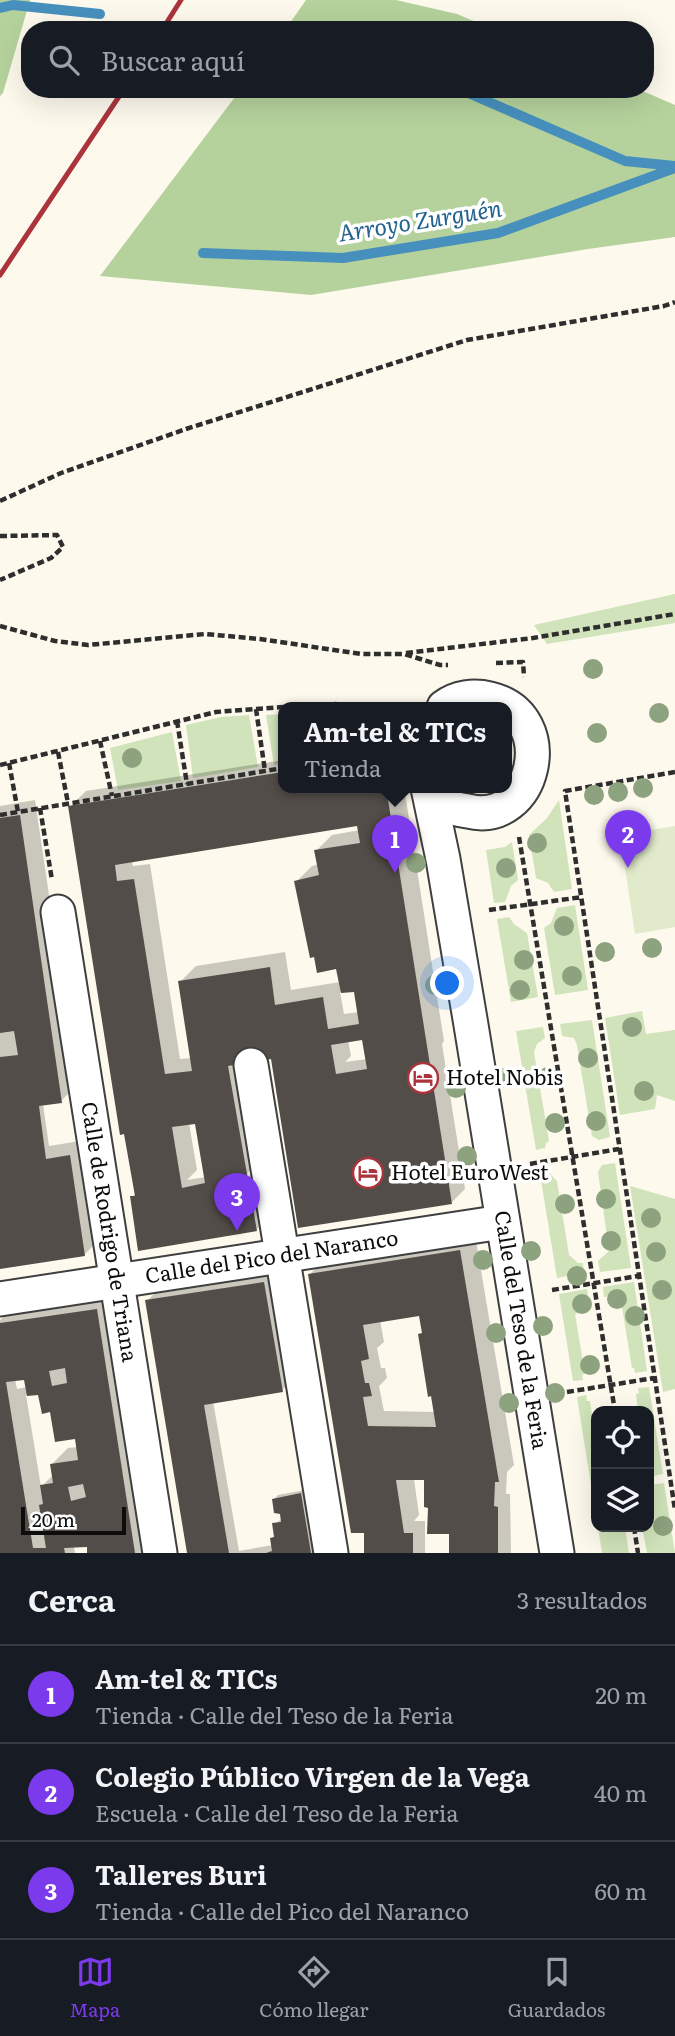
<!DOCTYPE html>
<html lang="es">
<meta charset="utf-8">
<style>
:root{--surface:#171b24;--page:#242831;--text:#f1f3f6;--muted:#9ea1a6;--line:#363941;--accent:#7c3aed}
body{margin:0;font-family:Literata,serif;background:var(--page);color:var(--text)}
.controls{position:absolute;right:21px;bottom:21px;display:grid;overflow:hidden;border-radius:14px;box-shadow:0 7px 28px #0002}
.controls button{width:63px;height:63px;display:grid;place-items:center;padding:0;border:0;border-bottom:2px solid var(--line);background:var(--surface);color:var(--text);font:35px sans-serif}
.scale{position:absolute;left:21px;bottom:18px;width:105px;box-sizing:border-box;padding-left:7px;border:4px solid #0c0c0c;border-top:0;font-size:19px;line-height:24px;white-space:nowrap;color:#0c0c0c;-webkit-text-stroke:5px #fff;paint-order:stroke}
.you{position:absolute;left:448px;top:984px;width:24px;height:24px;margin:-18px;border:5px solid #fff;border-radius:50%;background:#1a73e8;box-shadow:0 0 0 10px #1a73e833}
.badge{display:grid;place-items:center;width:46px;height:46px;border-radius:50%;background:var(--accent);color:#fff;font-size:23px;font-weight:700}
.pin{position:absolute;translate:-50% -58px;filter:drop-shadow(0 2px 4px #0008)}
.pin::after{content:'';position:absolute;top:37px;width:24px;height:21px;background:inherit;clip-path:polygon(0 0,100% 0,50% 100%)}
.popup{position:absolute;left:278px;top:702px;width:234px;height:91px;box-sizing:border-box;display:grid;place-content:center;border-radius:14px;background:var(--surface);filter:drop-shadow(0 2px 5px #0005);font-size:23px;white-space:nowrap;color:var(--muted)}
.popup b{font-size:26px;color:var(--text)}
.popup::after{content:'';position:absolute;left:50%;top:100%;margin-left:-14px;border:14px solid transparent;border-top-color:var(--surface)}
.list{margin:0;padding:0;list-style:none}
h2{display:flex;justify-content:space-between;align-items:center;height:91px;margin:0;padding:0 28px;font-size:30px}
h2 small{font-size:23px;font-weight:400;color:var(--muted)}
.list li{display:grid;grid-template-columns:46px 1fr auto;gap:21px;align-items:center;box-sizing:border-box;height:98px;padding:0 28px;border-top:2px solid var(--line)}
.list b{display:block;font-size:26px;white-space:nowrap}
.list p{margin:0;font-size:23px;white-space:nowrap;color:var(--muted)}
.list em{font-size:23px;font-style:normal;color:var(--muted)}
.icon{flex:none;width:38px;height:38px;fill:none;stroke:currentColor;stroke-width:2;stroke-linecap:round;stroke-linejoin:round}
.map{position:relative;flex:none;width:675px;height:1553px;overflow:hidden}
.search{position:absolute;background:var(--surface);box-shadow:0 7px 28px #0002;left:21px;right:21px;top:21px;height:77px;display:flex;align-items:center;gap:18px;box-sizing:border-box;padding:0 24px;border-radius:28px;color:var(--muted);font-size:26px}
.sheet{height:385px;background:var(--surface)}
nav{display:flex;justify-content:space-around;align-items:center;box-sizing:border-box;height:98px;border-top:2px solid var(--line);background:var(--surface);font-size:19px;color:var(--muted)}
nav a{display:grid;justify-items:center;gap:4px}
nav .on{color:var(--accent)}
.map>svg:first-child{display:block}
.green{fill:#d0e3ba}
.forest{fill:#b5d29c}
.pitch{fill:#e1ebcb}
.shadow{fill:#0003;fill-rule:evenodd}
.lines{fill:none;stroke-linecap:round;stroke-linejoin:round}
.stream{stroke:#4790bd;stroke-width:10}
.building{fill:#534d49;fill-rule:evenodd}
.street-casing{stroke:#3f3f3f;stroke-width:37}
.path{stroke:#2e2e2e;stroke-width:4.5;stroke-dasharray:7 3.5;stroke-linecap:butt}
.street{stroke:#fff;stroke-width:33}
.rail{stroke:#ab343c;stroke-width:5}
.tree{fill:#8da27e}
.labels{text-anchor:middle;stroke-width:7;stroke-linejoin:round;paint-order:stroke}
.poi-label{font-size:21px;fill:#0c0c0c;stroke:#fff;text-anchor:start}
.street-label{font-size:21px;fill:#0c0c0c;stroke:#fff}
.water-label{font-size:23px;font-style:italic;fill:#24628e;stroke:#fff}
</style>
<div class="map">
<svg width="675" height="1553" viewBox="0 0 675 1553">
<rect width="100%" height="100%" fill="#fdf9ed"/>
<!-- green -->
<path class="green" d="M675 594V623L547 644 534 625Z
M283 714V764L274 765 266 715Z
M249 715 258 767 193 778 186 725 221 717Z
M172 732 181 781 118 790 110 748Z
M559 800 572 889 554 892 548 883 536 878 529 835 547 818Z
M512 842 518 880 511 886 505 902 494 903 486 850 505 847Z
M575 905 588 990 555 995 544 928 551 923 557 908Z
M509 917 514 924 527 933 538 997 511 1002 497 919Z
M642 1011 646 1034 675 1030V1101L657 1095 655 1109 620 1115 605 1018Z
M592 1020 610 1137 599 1140 592 1136 577 1045 574 1038 562 1036 560 1024Z
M543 1027 545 1038 537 1044 534 1052 549 1141 546 1143 545 1148 536 1150 516 1031Z
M615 1163 631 1268 600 1272 598 1261 609 1251 598 1172 602 1165Z
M549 1173 557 1181 569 1255 578 1263H583L584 1273 557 1278 540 1174Z
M630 1186 675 1199V1389L663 1392Z
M634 1282 647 1371 635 1373 634 1368H632L622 1307H614L612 1296 604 1297 603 1287Z
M587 1289 589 1300 581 1302 583 1312 575 1314 585 1374 582 1375 583 1380 573 1381 559 1294Z
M649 1387 663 1474 649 1477V1411H638L636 1394 639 1393 638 1388Z
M586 1395 587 1401H590L596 1443V1484L591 1485 577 1397Z
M664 1483 675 1553H647L642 1527H649V1485Z
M598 1527H625L629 1553H602Z"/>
<!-- forest -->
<path class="forest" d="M0 0H30L3 93 0 96Z
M306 0H396L457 14 495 30H285Z
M241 89H638L675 105V237L588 249 311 295 100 276Z"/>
<!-- pitch -->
<path class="pitch" d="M675 826V927L635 934 620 835Z"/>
<!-- shadow -->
<path class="shadow" d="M283 760V787H404L444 1041 442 1044 465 1189 452 1202 272 1057 246 1061 260 1160 241 1180 243 1183 257 1168 266 1220 257 1229 132 1197 136 1193 70 807 86 791ZM359 824 360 830 332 835 316 851 319 864 312 866 296 882 338 967 340 982 291 990 285 952 196 966 180 982 192 1058 180 1059 150 864 133 866 132 861ZM355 990 359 1012 344 1014 340 992ZM364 1038 367 1059 345 1062 351 1056 348 1040ZM201 1121 206 1177 187 1180 197 1170 189 1123Z
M35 800 77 1085 61 1101 43 1104 49 1146 86 1140 100 1239 84 1255 0 1268V806Z
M475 1235 514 1465 507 1472 506 1494H510L511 1553H451V1533L430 1506 425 1479H414L419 1515 414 1521H425V1553H366V1534L310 1274 326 1258ZM420 1314 423 1332 420 1335 435 1412 384 1411 379 1386 387 1378 385 1368H381L377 1348 384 1342 380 1320Z
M279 1267 298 1374 282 1390 213 1401 239 1551 273 1545 276 1535 274 1524 282 1519 274 1499 278 1495 305 1490 321 1553H188L147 1301 163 1285Z
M112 1293 146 1553H89L91 1545 74 1546 75 1553H0V1320L14 1308ZM26 1378 27 1387 17 1389 15 1379ZM40 1393 51 1410 77 1437 78 1447 68 1448 52 1464 54 1474 41 1487 26 1395Z"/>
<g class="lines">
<!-- stream -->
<path class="stream" d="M0 8 13 5 100 14
M234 28 246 30
M459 89 625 161 675 166
M203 253 343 258 498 233 675 168"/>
</g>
<!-- building -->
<path class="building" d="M283 772V787H386L452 1204 298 1228 271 1059 228 1066 257 1231 138 1251 130 1196H135L124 1134 120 1135 68 806ZM357 826 360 843 314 850 319 875 294 881 310 958 314 957 317 973 336 969 341 993 354 992 359 1024 328 1029 323 997 275 1005 270 967 178 981 192 1071 165 1074 134 879 117 881 115 865ZM362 1040 367 1069 336 1074 331 1045ZM195 1124 205 1183 182 1188 172 1127Z
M20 815 62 1103 39 1106 46 1159 70 1155 85 1256 0 1269V1057L18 1055 14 1031 0 1033V818Z
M460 1250 499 1482H495L494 1506 498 1507V1553H449V1534H427L428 1508 424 1507V1480H396L404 1533H413V1553H364V1533H351L308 1274ZM419 1316 422 1333 418 1334 428 1397 431 1396 436 1427 368 1426 363 1397 372 1396 369 1383H365L361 1361 369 1359 363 1325Z
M264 1282 283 1392 204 1405 229 1553H187L145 1300Z
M97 1309 135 1553H87V1547L64 1548 65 1553H0V1323ZM65 1368 67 1383 52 1386 49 1371ZM24 1380 27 1396 38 1395 42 1414 50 1412 55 1442 75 1439 78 1460 50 1464 53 1483 40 1485 43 1504 39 1505 46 1548H33L6 1382ZM83 1484 86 1497 71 1501 68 1487Z
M301 1493 311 1553H266L272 1551 270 1538 274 1537 272 1523 281 1522 280 1514 274 1513 272 1499Z"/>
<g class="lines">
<!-- street casing -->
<g class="street-casing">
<g id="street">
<path d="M428 787C434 793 440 801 447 805 453 809 461 810 468 811 535 828 561 716 490 699 474 695 457 697 444 707"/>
<path id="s1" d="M428 788 443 859 471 1025 557 1553"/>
<path id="s2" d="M58 912 160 1553"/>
<path d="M251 1065 331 1553"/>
<path id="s3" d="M0 1299 502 1222"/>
</g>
</g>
<!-- path -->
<path class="path" d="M0 501 61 473 186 429 467 340 664 306 675 302
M0 536 57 535 63 547 51 558 0 580
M0 626 55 641 88 645 205 634 260 639 361 654H404L440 665H448
M406 653 533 638 675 614
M496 663 523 662 524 677
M293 707 336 704V707
M256 709 265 771
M177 721 187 784
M100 741 112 796
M58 752 68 803
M9 763 18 812
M0 765 216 712 283 707
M675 772 565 791 675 1510
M40 808 52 880
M0 815 283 768
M519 837 615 1411
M489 910 582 897
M530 1164 619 1149
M552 1290 638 1276
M567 1392 654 1378
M634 1527 638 1553"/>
<!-- street -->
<use href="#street" class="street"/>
<!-- rail -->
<path class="rail" d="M162 30 181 0
M0 275 124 89"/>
</g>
<!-- trees -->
<g class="tree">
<circle cx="593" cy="669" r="10"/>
<circle cx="659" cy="713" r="10"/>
<circle cx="597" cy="733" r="10"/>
<circle cx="132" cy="758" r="10"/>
<circle cx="643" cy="788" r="10"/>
<circle cx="618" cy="792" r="10"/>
<circle cx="594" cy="795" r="10"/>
<circle cx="537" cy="843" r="10"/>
<circle cx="416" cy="863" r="10"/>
<circle cx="506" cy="868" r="10"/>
<circle cx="564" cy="926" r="10"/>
<circle cx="652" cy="948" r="10"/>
<circle cx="605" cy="952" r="10"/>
<circle cx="524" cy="960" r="10"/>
<circle cx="572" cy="976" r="10"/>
<circle cx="435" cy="985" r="10"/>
<circle cx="520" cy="990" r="10"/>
<circle cx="632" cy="1027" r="10"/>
<circle cx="588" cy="1058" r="10"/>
<circle cx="548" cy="1077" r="10"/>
<circle cx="502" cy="1078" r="10"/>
<circle cx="456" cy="1088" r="10"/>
<circle cx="644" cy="1091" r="10"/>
<circle cx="596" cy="1121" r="10"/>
<circle cx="555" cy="1123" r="10"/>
<circle cx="467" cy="1156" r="10"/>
<circle cx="606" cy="1199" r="10"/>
<circle cx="565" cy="1204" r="10"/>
<circle cx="651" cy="1218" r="10"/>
<circle cx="611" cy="1241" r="10"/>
<circle cx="531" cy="1251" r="10"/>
<circle cx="656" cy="1252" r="10"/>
<circle cx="483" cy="1260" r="10"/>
<circle cx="577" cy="1276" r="10"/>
<circle cx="662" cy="1290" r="10"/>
<circle cx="617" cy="1299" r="10"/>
<circle cx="582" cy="1304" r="10"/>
<circle cx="635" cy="1316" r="10"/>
<circle cx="543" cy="1326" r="10"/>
<circle cx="496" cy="1333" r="10"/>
<circle cx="590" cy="1365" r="10"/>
<circle cx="555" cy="1393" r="10"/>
<circle cx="509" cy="1403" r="10"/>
<circle cx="663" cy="1526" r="10"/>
</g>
<!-- icons -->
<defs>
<g id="hotel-ring" transform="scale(1.575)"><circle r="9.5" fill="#fff" stroke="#ab343c" stroke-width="1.5"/><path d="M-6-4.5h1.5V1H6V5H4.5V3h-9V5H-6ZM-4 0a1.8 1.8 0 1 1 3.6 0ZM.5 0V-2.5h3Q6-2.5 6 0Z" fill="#ab343c"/></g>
</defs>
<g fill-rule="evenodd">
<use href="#hotel-ring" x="423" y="1078"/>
<use href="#hotel-ring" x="368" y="1173"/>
</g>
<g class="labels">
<!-- poi labels -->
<g class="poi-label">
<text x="446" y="1085">Hotel Nobis</text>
<text x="391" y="1180">Hotel EuroWest</text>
</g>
<!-- street labels -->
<g class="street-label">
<text dy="7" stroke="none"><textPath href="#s2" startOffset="324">Calle de Rodrigo de Triana</textPath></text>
<text dy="7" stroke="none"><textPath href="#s3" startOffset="275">Calle del Pico del Naranco</textPath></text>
<text dy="7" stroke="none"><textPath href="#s1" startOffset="550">Calle del Teso de la Feria</textPath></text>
</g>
<!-- water labels -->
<g class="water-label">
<text transform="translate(420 221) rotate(-9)" y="8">Arroyo Zurguén</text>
</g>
</g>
</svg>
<div class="controls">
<button><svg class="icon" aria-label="locate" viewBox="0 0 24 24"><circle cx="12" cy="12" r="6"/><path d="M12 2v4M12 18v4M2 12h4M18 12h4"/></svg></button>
<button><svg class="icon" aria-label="layers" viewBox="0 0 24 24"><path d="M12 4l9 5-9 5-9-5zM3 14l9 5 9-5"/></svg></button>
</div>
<div class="scale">20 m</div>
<div class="you"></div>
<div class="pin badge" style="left:395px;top:873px">1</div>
<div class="popup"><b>Am-tel &amp; TICs</b>Tienda</div>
<div class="pin badge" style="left:628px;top:868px">2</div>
<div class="pin badge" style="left:237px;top:1231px">3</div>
<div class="search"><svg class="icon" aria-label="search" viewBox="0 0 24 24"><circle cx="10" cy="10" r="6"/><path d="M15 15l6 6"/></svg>Buscar aquí</div>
</div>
<section class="sheet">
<h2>Cerca<small>3 resultados</small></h2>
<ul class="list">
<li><span class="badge">1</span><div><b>Am-tel &amp; TICs</b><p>Tienda · Calle del Teso de la Feria</p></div><em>20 m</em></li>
<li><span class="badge">2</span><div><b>Colegio Público Virgen de la Vega</b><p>Escuela · Calle del Teso de la Feria</p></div><em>40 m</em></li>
<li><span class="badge">3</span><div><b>Talleres Buri</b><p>Tienda · Calle del Pico del Naranco</p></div><em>60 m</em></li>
</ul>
</section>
<nav>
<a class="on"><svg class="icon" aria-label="map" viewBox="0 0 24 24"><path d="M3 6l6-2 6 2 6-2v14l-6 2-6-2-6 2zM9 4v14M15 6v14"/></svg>Mapa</a>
<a><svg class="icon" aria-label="directions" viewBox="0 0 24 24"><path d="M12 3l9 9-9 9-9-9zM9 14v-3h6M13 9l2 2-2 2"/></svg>Cómo llegar</a>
<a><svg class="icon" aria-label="saved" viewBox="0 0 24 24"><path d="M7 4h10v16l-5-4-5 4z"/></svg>Guardados</a>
</nav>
